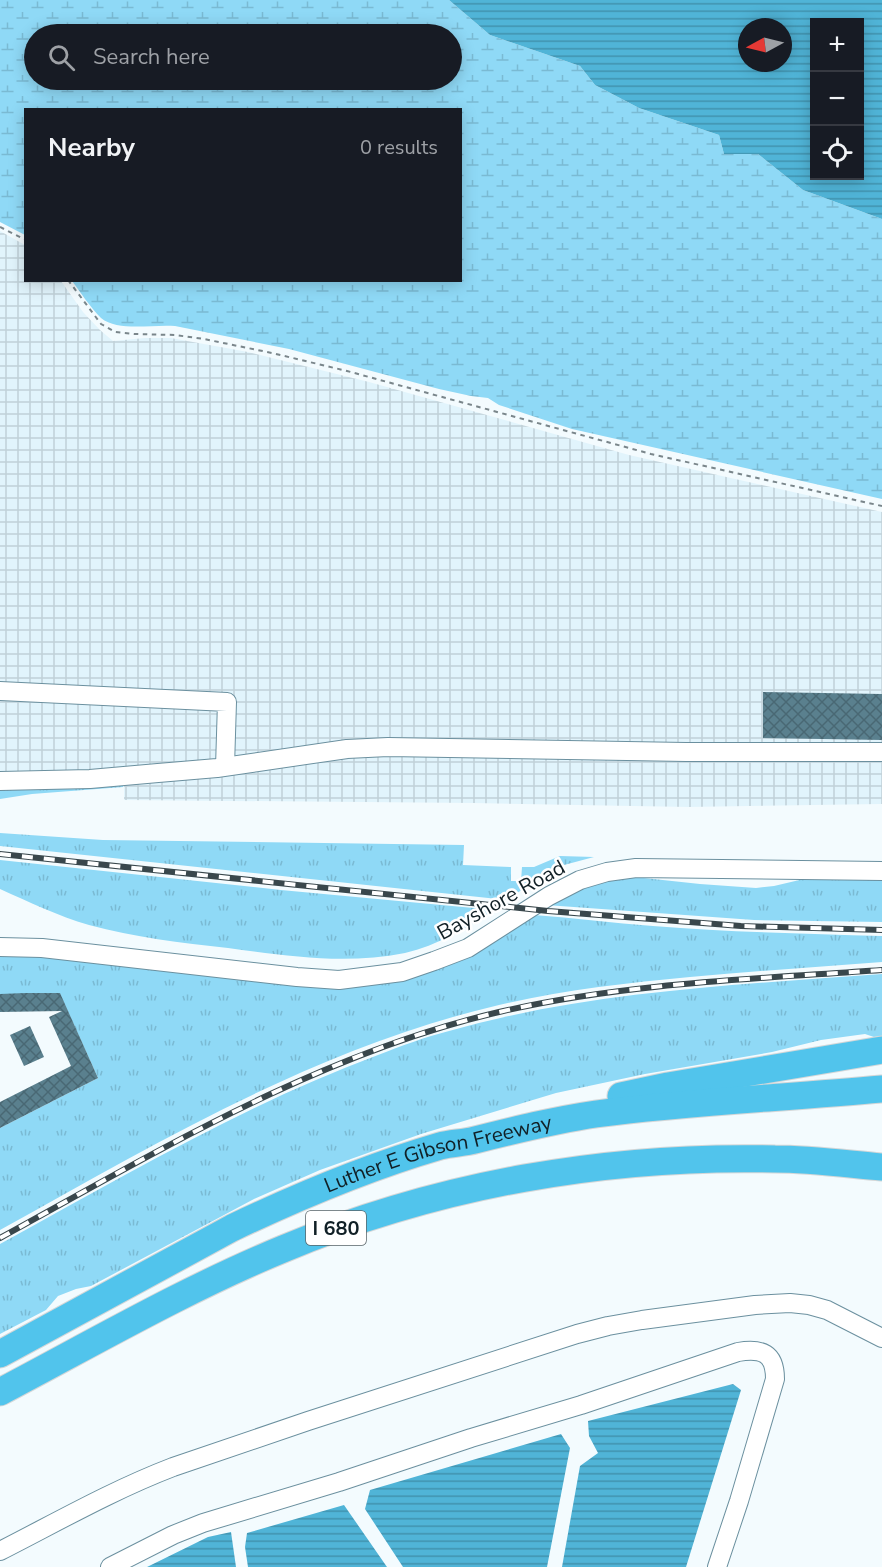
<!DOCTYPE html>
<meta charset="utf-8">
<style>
:root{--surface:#171b24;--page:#20242c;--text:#f1f3f6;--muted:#9ea1a6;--line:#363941}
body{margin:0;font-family:"Nunito Sans",sans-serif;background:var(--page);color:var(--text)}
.controls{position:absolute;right:18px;top:18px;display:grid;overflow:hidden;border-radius:0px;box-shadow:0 3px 15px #0003}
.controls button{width:54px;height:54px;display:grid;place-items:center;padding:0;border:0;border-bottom:2px solid var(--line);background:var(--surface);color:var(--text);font:30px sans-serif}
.compass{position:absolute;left:738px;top:18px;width:54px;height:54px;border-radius:50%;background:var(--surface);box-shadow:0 3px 15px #0003;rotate:263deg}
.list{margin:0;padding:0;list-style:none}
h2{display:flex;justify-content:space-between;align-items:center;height:78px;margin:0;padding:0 24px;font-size:26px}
h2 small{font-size:20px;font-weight:400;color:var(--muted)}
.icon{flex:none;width:33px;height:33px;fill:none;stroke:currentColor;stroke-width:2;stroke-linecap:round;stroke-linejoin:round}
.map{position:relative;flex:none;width:882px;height:1567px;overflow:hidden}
.search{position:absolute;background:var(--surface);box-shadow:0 3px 15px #0003;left:24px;top:24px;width:438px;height:66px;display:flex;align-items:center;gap:15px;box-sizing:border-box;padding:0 21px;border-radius:33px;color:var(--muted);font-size:22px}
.panel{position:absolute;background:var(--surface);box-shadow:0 3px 15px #0003;left:24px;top:108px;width:438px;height:174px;border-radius:0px}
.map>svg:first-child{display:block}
.industrial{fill:url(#industrial-grid)}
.grass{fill:url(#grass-tufts)}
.wetland{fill:url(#wetland-marsh);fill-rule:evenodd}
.water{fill:url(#water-rules);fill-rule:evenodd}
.building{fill:url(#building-cross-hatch)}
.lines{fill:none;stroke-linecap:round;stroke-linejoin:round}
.minor-casing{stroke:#6b909f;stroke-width:20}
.highway-casing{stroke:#d4d7d8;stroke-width:29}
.path{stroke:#7a868b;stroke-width:2;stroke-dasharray:4.5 4.5;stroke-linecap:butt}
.minor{stroke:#fff;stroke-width:18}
.highway{stroke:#51c4ec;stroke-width:27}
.rail-casing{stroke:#39474c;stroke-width:6}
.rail{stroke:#fff;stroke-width:4;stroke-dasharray:11;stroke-linecap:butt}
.labels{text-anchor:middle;stroke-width:5;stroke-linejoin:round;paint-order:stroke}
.shield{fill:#fff;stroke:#586367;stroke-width:1.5}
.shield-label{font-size:20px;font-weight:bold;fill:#112026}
.street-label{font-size:21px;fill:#112026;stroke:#fff}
</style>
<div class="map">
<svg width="882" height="1567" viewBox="0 0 882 1567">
<defs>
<pattern id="industrial-grid" width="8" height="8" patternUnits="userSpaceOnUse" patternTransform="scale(1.5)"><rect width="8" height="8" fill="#e1f4fc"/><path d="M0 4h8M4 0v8" fill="none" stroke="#c0d1d8"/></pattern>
<pattern id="grass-tufts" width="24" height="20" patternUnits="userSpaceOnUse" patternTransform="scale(1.5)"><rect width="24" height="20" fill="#8fd9f6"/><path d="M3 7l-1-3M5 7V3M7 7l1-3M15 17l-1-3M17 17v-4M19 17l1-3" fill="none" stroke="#7abad3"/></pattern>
<pattern id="wetland-marsh" width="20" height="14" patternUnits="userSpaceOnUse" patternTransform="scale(1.5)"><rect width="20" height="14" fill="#8fd9f6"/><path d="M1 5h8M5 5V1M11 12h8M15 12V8" fill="none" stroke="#7abad3"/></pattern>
<pattern id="water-rules" width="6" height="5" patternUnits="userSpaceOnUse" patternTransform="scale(1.5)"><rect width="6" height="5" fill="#50b4d7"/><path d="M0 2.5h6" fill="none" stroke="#4192ae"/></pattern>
<pattern id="building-cross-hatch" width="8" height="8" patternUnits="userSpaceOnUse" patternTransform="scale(1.5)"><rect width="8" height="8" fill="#5a808e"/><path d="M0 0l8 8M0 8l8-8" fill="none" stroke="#496874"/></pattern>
</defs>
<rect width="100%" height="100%" fill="#f3fbfe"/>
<!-- industrial -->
<path class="industrial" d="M0 231 25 245 26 280 61 281 83 312 100 330 113 341 145 338H171L248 352 369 382 629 455 882 512V804L689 807 473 803 124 800V785L0 788Z"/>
<!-- grass -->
<path class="grass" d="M124 784 123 787 32 794 0 799V788Z
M0 833 103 840 464 845 463 865 511 867V881H521L522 867H534L560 856 594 857 564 865 548 872 507 900 0 846Z
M0 860 281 890 495 910C467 927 437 946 405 953 345 965 287 956 228 948 181 943 134 937 89 925 58 916 29 902 0 889Z
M629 877 644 878 700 884 756 888 774 886 808 878H882V922L754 920 546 905C572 892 599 879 629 877Z
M534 915C574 918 613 923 653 926 729 932 806 934 882 936V962C818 967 754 971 690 977 626 983 562 990 499 1005 319 1047 160 1141 0 1230V1128L98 1078 60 994H0V957L38 956 356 983Z
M882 974V1036L874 1037 865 1034 821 1040 772 1052 645 1074 556 1093 421 1134 320 1170 254 1199 91 1286 76 1289 58 1296 46 1310 0 1334V1244C124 1176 246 1104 378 1055 401 1046 425 1037 449 1031 590 991 737 985 882 974Z"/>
<!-- wetland -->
<path class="wetland" d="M0 0H449L490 35 580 66 595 85 639 108 719 135 724 154H758L803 190 882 219V499L572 429 499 405 488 398 471 396 439 389 289 349 175 326C153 324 118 332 101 318 90 307 81 293 72 281L460 280V110H26L25 235 0 222ZM34 34H452V80H34Z"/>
<!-- water -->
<path class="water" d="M449 0H882V219L803 190 758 154H724L719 135 639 108 595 85 580 66 490 35ZM814 22H860V176H814ZM747 27H783V63H747Z
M733 1384 741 1390 686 1567H562L580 1466 598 1453 589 1436 588 1421Z
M561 1434 570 1448 547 1567H403L365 1509 370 1490Z
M344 1505 387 1567H248L245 1547 247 1533Z
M231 1532 236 1567H147L208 1537Z"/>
<!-- building -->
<path class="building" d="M763 692 882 694V740L763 738Z
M25 993H60L98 1078 0 1128V1102L71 1066 49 1017 62 1011 0 1012V994Z
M30 1026 44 1057 24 1066 10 1035Z"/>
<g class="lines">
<!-- minor casing -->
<g class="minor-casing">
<path id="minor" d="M0 691 227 702 225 767
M0 781 90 779 158 773 217 768 347 749 388 747 686 752H882
M0 947 42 948 297 977 339 980 402 972 434 961 468 948 549 896 580 880 607 872 636 868 882 871
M0 1551C57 1522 113 1490 173 1467L308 1421 577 1334 608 1326 642 1320 755 1305 790 1303 809 1305 827 1310 882 1338
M110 1567 173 1535 203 1523 339 1482 471 1438 581 1405 738 1352C762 1348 775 1353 775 1379L739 1501 717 1567"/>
</g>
<!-- highway casing -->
<g class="highway-casing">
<g id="highway">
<path d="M621 1096 668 1086 882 1050"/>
<path id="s1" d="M0 1354 232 1228C299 1196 368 1167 440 1146 451 1143 464 1143 475 1140 515 1130 555 1120 596 1114 690 1101 787 1098 882 1089"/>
<path d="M0 1392C93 1343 186 1289 283 1249 439 1184 607 1155 775 1159 811 1159 847 1164 882 1167"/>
</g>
</g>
<!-- path -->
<path class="path" d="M0 227 26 240
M68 280 101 324 115 332 134 334 175 335 204 339 272 353 347 371 651 454 882 506"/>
<!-- minor -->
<use href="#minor" class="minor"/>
<!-- highway -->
<use href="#highway" class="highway"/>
<!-- rail casing -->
<g class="rail-casing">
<path id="rail" d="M0 854 548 911 741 926 882 930
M0 1238C160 1150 319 1054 499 1012 624 983 755 979 882 970"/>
</g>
<!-- rail -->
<use href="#rail" class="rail"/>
</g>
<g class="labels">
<!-- shield labels -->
<rect class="shield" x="306" y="1211" width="60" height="34" rx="4.5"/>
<g class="shield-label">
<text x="336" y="1235">I 680</text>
</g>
<!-- street labels -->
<g class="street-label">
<text transform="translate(501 900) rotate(-29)" y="7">Bayshore Road</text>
<text dy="7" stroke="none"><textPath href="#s1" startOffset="484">Luther E Gibson Freeway</textPath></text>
</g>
</g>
</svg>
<div class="controls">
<button>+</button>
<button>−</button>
<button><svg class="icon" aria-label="locate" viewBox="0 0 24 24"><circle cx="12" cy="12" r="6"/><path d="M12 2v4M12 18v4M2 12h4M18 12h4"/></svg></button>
</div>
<svg class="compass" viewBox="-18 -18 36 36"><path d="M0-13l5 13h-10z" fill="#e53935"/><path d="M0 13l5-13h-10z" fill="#9ea1a6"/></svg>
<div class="search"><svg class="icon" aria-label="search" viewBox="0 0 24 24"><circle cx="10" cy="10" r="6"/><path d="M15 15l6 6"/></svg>Search here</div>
<section class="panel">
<h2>Nearby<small>0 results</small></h2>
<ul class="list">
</ul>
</section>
</div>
